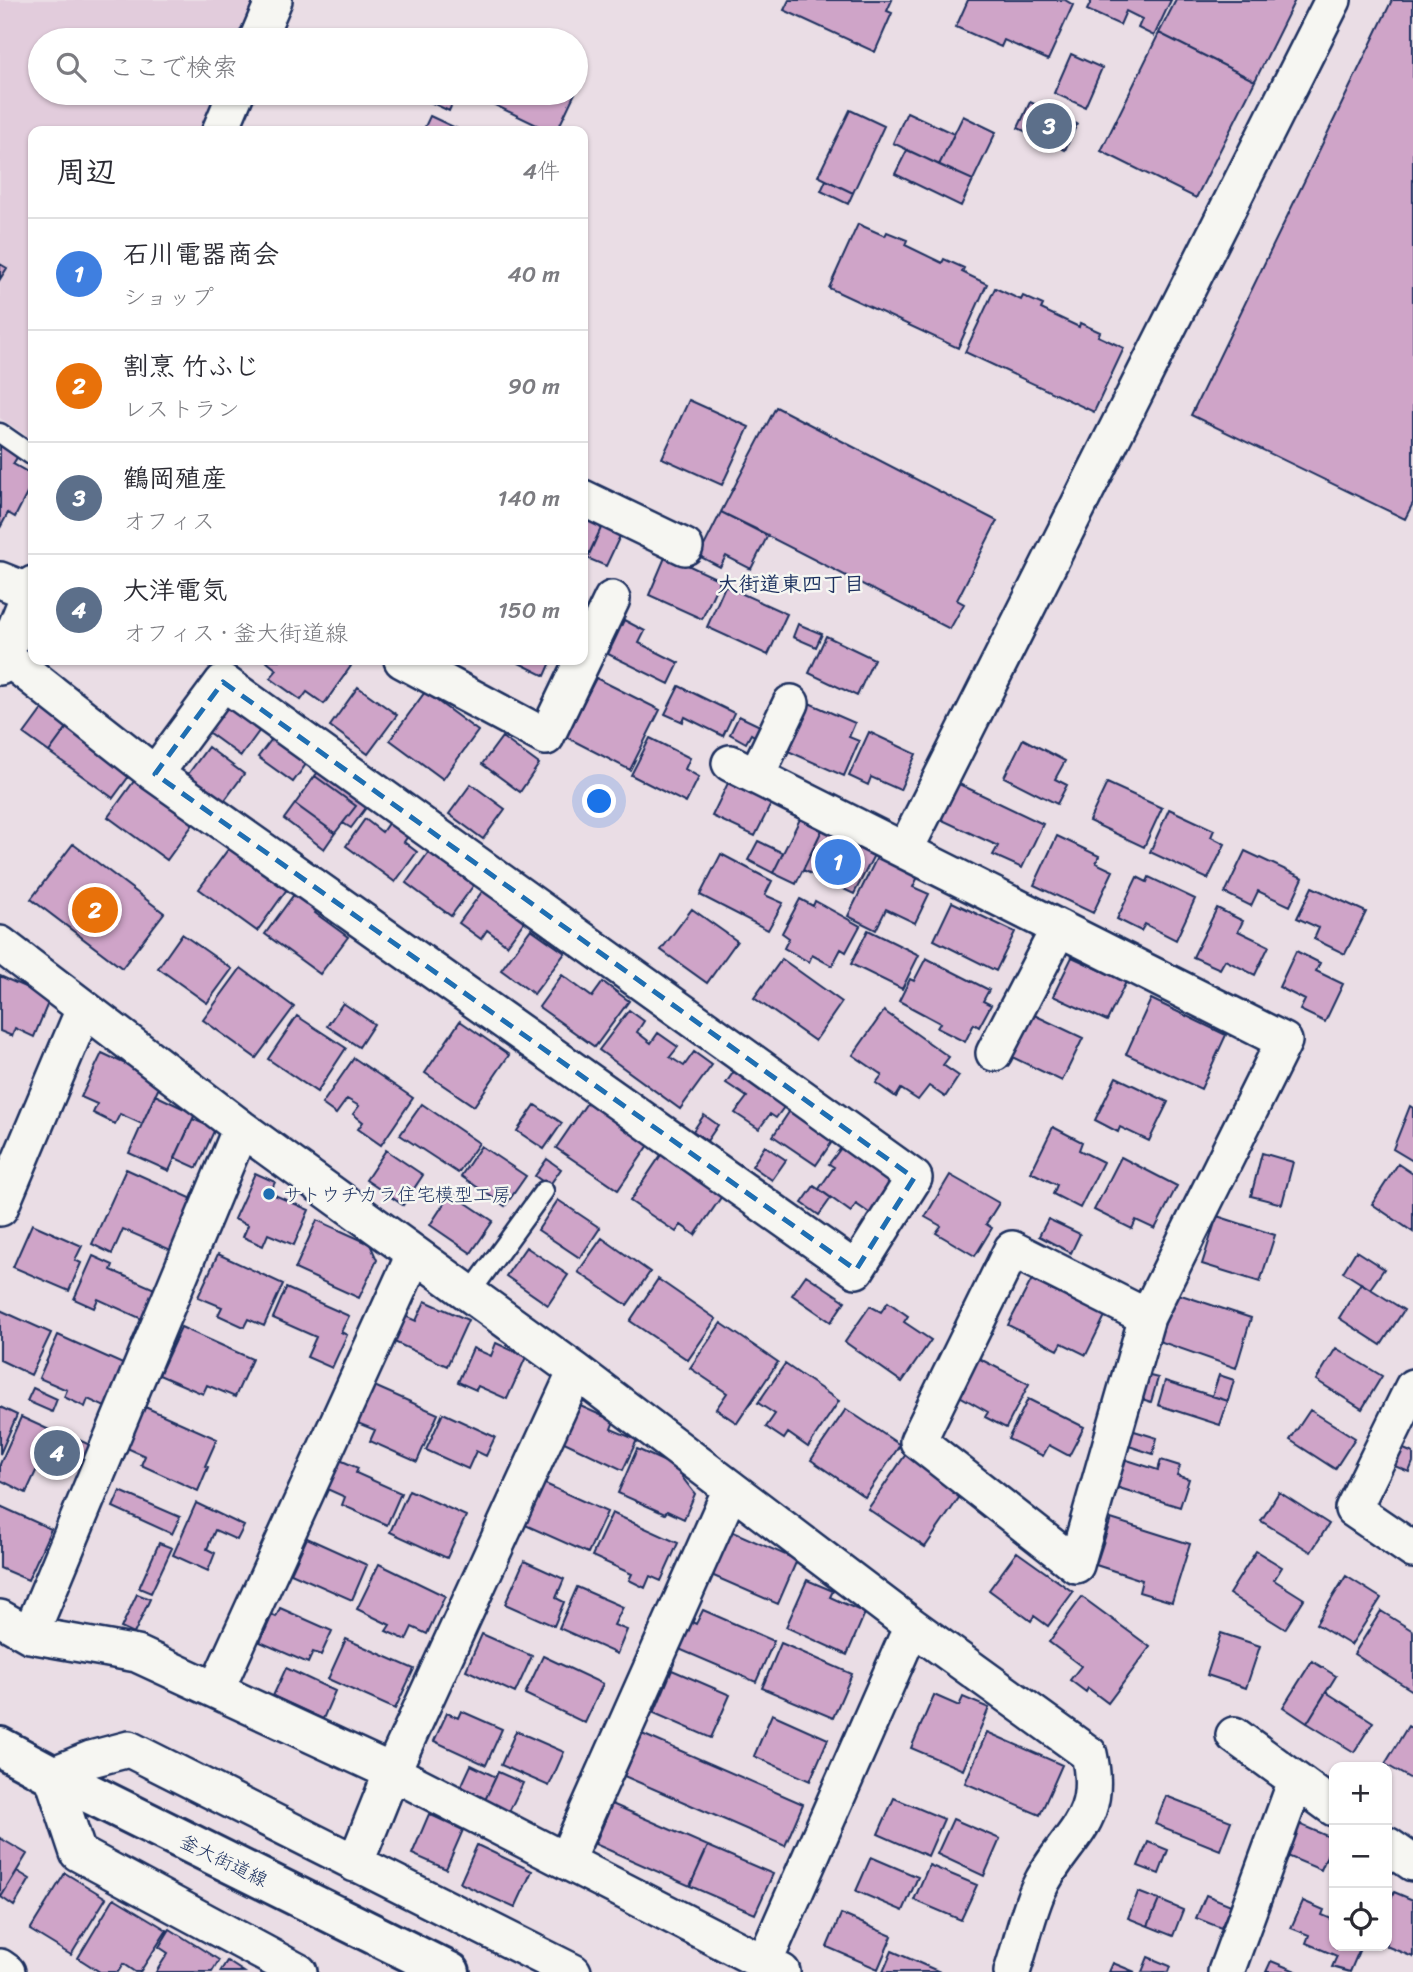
<!DOCTYPE html>
<html lang="ja">
<meta charset="utf-8">
<style>
:root{--surface:#fff;--page:#f7f7f7;--text:#2b2b33;--muted:#7c7c81;--line:#e1e1e2;--accent:#2563eb}
body{margin:0;font-family:Sriracha,"Klee One",sans-serif;background:var(--page);color:var(--text)}
.controls{position:absolute;right:21px;bottom:21px;display:grid;overflow:hidden;border-radius:14px;box-shadow:0 2px 5px #0004}
.controls button{width:63px;height:63px;display:grid;place-items:center;padding:0;border:0;border-bottom:2px solid var(--line);background:var(--surface);color:var(--text);font:35px sans-serif}
.you{position:absolute;left:600px;top:802px;width:24px;height:24px;margin:-18px;border:5px solid #fff;border-radius:50%;background:#1a73e8;box-shadow:0 0 0 10px #1a73e833}
.badge{display:grid;place-items:center;width:46px;height:46px;border-radius:50%;background:var(--accent);color:#fff;font-size:23px;font-weight:700}
.pin{position:absolute;translate:-50% -50%;border:4px solid #fff;box-shadow:0 2px 7px #0006}
.list{margin:0;padding:0;list-style:none}
h2{display:flex;justify-content:space-between;align-items:center;height:91px;margin:0;padding:0 28px;font-size:30px}
h2 small{font-size:23px;font-weight:400;color:var(--muted)}
.list li{display:grid;grid-template-columns:46px 1fr auto;gap:21px;align-items:center;box-sizing:border-box;height:112px;padding:0 28px;border-top:2px solid var(--line)}
.list b{display:block;font-size:26px;white-space:nowrap}
.list p{margin:0;font-size:23px;white-space:nowrap;color:var(--muted)}
.list em{font-size:23px;font-style:normal;color:var(--muted)}
.icon{flex:none;width:38px;height:38px;fill:none;stroke:currentColor;stroke-width:2;stroke-linecap:round;stroke-linejoin:round}
.map{position:relative;flex:none;width:1413px;height:1972px;overflow:hidden}
.search{position:absolute;background:var(--surface);box-shadow:0 2px 5px #0004;left:28px;top:28px;width:560px;height:77px;display:flex;align-items:center;gap:18px;box-sizing:border-box;padding:0 24px;border-radius:38px;color:var(--muted);font-size:26px}
.panel{position:absolute;background:var(--surface);box-shadow:0 2px 5px #0004;left:28px;top:126px;width:560px;height:539px;border-radius:14px}
.map>svg:first-child{display:block}
.built{fill:#e2ccdc}
.building{fill:#cfa4c8;stroke:#1b2f5e;stroke-width:2}
.lines{fill:none;stroke-linecap:round;stroke-linejoin:round}
.lane-casing{stroke:#1b2f5e;stroke-width:23}
.street-casing{stroke:#1b2f5e;stroke-width:40}
.secondary-casing{stroke:#1b2f5e;stroke-width:44}
.lane{stroke:#f6f6f2;stroke-width:18}
.street{stroke:#f6f6f2;stroke-width:35}
.secondary{stroke:#f6f6f2;stroke-width:38}
.marked{fill:none;stroke:#1f6fb2;stroke-width:5;stroke-dasharray:14 9;stroke-linejoin:round}
.poi-dot{fill:#1f6fb2;stroke:#f6f6f2;stroke-width:2.5}
.labels{text-anchor:middle;stroke-width:5;stroke-linejoin:round;paint-order:stroke}
.poi-label{font-size:19px;fill:#1b2f5e;stroke:#f6f6f2;text-anchor:start}
.street-label{font-size:19px;fill:#1b2f5e;stroke:#f6f6f2}
.neighbourhood-label{font-size:21px;font-weight:bold;fill:#1b2f5e;stroke:#f6f6f2}
</style>
<div class="map">
<svg width="1413" height="1972" viewBox="0 0 1413 1972">
<rect width="100%" height="100%" fill="#eadde5"/>
<filter id="ink" filterUnits="userSpaceOnUse"><feTurbulence type="fractalNoise" baseFrequency=".0143" numOctaves="2"/><feDisplacementMap in="SourceGraphic" scale="14" xChannelSelector="R" yChannelSelector="G"/><feConvolveMatrix kernelMatrix="1 2 1 2 8 2 1 2 1" color-interpolation-filters="sRGB"/></filter>
<g filter="url(#ink)">
<!-- built -->
<path class="built" d="M0 0H255L238 40H40V93H216L200 131H33V440L0 418Z"/>
<!-- building -->
<path class="building" d="M789 0H892L887 11 892 13 875 52 784 10Z
M968 0H1065L1073 5 1048 60 1004 40 1001 47 956 27Z
M1092 0H1171L1154 36 1138 28 1142 19 1126 11 1120 25 1087 10Z
M1176 0H1295L1255 81 1159 33Z
M1392 0H1413V503L1405 519 1191 415Z
M1159 33 1255 81 1196 198 1101 151Z
M1071 54 1102 68 1085 107 1054 93Z
M434 93H457L449 111 430 102Z
M475 93H575L557 131H549L474 95Z
M1030 102 1077 124 1065 150 1018 128Z
M850 110 884 126 853 193 818 176Z
M907 112 954 134 939 165 893 143Z
M430 116 462 131H423Z
M963 116 996 132 973 180 939 165Z
M907 150 973 180 961 206 895 174Z
M826 180 853 193 848 204 821 191Z
M858 224 885 236 887 232 907 240 905 245 942 263 944 259 964 268 962 272 987 284 958 348 829 288Z
M0 264 7 268 0 279Z
M995 288 1021 300 1023 296 1043 305 1041 309 1079 327 1080 323 1100 332 1098 336 1124 348 1094 412 965 352Z
M689 400 749 427 722 485 662 458Z
M776 407 997 521 957 600 964 604 950 629 721 512Z
M0 446 18 456 13 464 33 475V482L15 517 8 513 0 528Z
M721 512 768 535 751 569 726 556 720 567 699 556Z
M583 517 602 526 583 568Z
M602 526 621 534 606 566 587 558Z
M666 555 720 580 702 619 649 595Z
M725 586 787 614 768 655 707 627Z
M624 620 645 631 639 643 679 663 669 684 608 654Z
M798 624 822 634 816 647 793 637Z
M826 636 874 659 857 696 809 673Z
M269 660H343L351 666 324 704 307 692 301 700 270 678 277 670 267 662Z
M513 660H552L545 676Z
M596 678 660 710 630 770 566 737Z
M679 686 734 713 723 736 685 717 683 722 665 714Z
M358 687 397 715 368 754 330 726Z
M425 692 478 731 443 779 390 740Z
M225 694 265 723 241 756 201 727Z
M809 703 855 723 849 737 859 741 844 776 788 751Z
M46 704 71 722 49 752 24 734Z
M739 716 762 727 756 737 751 734 746 743 730 734Z
M71 722 135 768 113 798 49 752Z
M278 731 312 756 293 782 258 757Z
M869 732 916 754 900 790 871 777 868 785 849 776Z
M502 737 539 764 520 792 482 764Z
M650 738 690 758 685 769 699 777 686 803 631 775Z
M1023 739 1065 761 1055 779 1067 785 1057 804 1004 777Z
M208 747 244 774 222 804 186 777Z
M323 765 371 801 351 828 343 823 356 806 315 776Z
M140 773 199 816 167 860 108 817Z
M315 776 356 806 335 833 295 804Z
M728 783 771 804 755 836 712 816Z
M957 783 1043 824 1022 868 993 855 998 846 940 819Z
M1107 783 1162 808 1144 847 1089 821Z
M471 784 505 809 483 839 449 814Z
M295 804 335 833 324 849 284 819Z
M1169 809 1214 830 1211 837 1225 844 1208 879 1150 852Z
M365 819 382 832 389 822 408 836 404 842 417 852 395 882 346 846Z
M800 819 822 830 796 884 773 873Z
M822 830 874 855 854 894 803 870Z
M1057 836 1099 856 1096 863 1113 871 1093 913 1034 885Z
M758 841 783 853 773 873 748 860Z
M73 844 164 913 122 968 31 899Z
M232 844 290 885 257 931 199 889Z
M434 845 479 878 451 916 406 883Z
M1245 851 1303 878 1290 906 1258 891 1251 906 1225 893Z
M721 854 772 881 765 895 783 903 768 930 700 895Z
M878 855 919 875 913 887 929 894 915 923 886 909 876 930 848 916Z
M1137 877 1147 882 1149 877 1195 899 1176 940 1145 924 1141 931 1117 919Z
M487 885 529 915 507 945 487 930 481 939 459 923Z
M1312 887 1366 912 1345 954 1314 939 1319 928 1297 918Z
M298 889 320 905 315 913 348 937 320 974 265 934Z
M800 899 813 906 815 901 860 926 846 952 841 949 832 966 812 955 809 962 784 948 789 938 782 933Z
M952 902 1015 932 996 971 934 940Z
M1217 908 1243 921 1238 931 1269 946 1255 975 1225 960 1220 969 1193 957Z
M692 909 737 941 707 983 661 950Z
M531 929 565 953 534 994 501 970Z
M868 930 919 955 902 989 851 964Z
M182 934 232 969 207 1003 158 968Z
M1296 951 1320 963 1316 971 1343 984 1325 1022 1300 1010 1305 1000 1279 987Z
M1072 957 1126 982 1107 1021 1053 996Z
M926 958 989 990 983 1001 991 1005 979 1027 974 1024 965 1042 937 1028 940 1023 899 1001 910 979 914 981Z
M782 959 842 1002 815 1041 754 998Z
M241 968 294 1007 256 1058 203 1020Z
M562 975 592 997 603 982 629 1001 595 1047 539 1007Z
M0 976 50 998 34 1037 15 1028 12 1036 0 1031Z
M1151 999 1226 1035 1201 1089 1126 1054Z
M343 1003 374 1024 359 1047 327 1026Z
M629 1010 644 1021 637 1032 651 1043 658 1033 678 1047 670 1057 684 1066 694 1052 712 1065 680 1109 599 1050Z
M884 1011 949 1057 943 1065 959 1076 945 1097 929 1086 918 1100 901 1089 896 1097 876 1083 882 1075 853 1055Z
M1032 1014 1083 1038 1062 1081 1012 1057Z
M297 1016 346 1048 317 1092 268 1059Z
M460 1021 509 1055 474 1106 425 1073Z
M102 1053 162 1081 142 1124 120 1114 115 1124 93 1113 97 1104 81 1097Z
M354 1058 413 1098 381 1145 358 1129 363 1122 353 1114 359 1106 347 1099 336 1114 322 1104Z
M739 1064 790 1099 776 1118 770 1114 759 1129 735 1113 747 1097 726 1083Z
M1116 1077 1168 1102 1149 1141 1120 1127 1118 1132 1095 1120Z
M155 1095 195 1114 169 1171 129 1153Z
M589 1100 651 1142 618 1190 556 1148Z
M795 1103 834 1139 816 1165 773 1136Z
M422 1104 479 1143 458 1173 400 1135Z
M535 1105 562 1123 544 1149 517 1131Z
M1410 1106 1413 1108V1161L1393 1149Z
M704 1115 718 1125 707 1141 693 1131Z
M193 1119 215 1129 197 1168 175 1158Z
M1053 1127 1082 1142 1079 1150 1103 1162 1080 1208 1053 1194 1057 1185 1031 1172Z
M847 1140 899 1177 872 1215 856 1204 851 1212 819 1189 834 1167 829 1164Z
M481 1146 526 1176 505 1206 461 1176Z
M765 1146 786 1160 772 1180 752 1166Z
M386 1150 423 1175 403 1205 366 1180Z
M663 1152 724 1193 695 1235 681 1225 676 1232 630 1201Z
M1262 1153 1293 1162 1282 1204 1251 1196Z
M1121 1157 1177 1186 1155 1229 1136 1220 1132 1229 1094 1210Z
M547 1159 561 1169 549 1186 535 1176Z
M1398 1164 1413 1174V1232L1372 1204Z
M126 1169 195 1200 173 1251 123 1229 112 1254 92 1244Z
M255 1173 275 1182 270 1193 309 1210 294 1245 268 1234 263 1246 243 1237 248 1225 234 1219Z
M950 1175 999 1203 986 1224 992 1228 975 1256 936 1233 941 1226 925 1217Z
M814 1186 831 1198 819 1215 802 1203Z
M451 1193 493 1221 471 1253 430 1225Z
M558 1200 600 1228 580 1258 538 1230Z
M1217 1216 1275 1235 1260 1282 1202 1264Z
M1048 1219 1080 1234 1071 1253 1039 1236Z
M317 1220 370 1244 377 1260 359 1298 295 1269Z
M32 1224 82 1246 75 1260 81 1263 69 1291 13 1267Z
M602 1238 650 1272 627 1305 578 1272Z
M526 1247 568 1275 548 1305 506 1276Z
M1356 1251 1384 1269 1370 1289 1343 1272Z
M218 1254 283 1284 264 1326 248 1319 244 1327 218 1315 222 1307 198 1297Z
M93 1256 113 1265 111 1270 157 1290 144 1320 98 1299 94 1308 74 1299Z
M806 1275 845 1301 831 1322 792 1295Z
M658 1279 716 1319 688 1360 630 1321Z
M1032 1279 1105 1316 1086 1355 1062 1343 1058 1350 1008 1325Z
M1361 1283 1404 1310 1381 1345 1339 1318Z
M286 1288 349 1316 341 1332 347 1335 332 1368 307 1357 316 1337 273 1318Z
M1175 1293 1251 1318 1236 1368 1159 1341Z
M425 1301 468 1320 447 1366 392 1341 403 1315 416 1321Z
M888 1302 908 1316 904 1322 931 1340 902 1382 845 1342 870 1306 881 1312Z
M0 1310 51 1333 31 1375 0 1360Z
M721 1323 778 1362 737 1423 716 1409 727 1393 690 1368Z
M181 1327 252 1359 235 1397 207 1385 203 1394 159 1375Z
M58 1335 125 1365 107 1408 88 1399 85 1407 64 1397 67 1390 39 1378Z
M496 1343 526 1357 507 1399 478 1386 476 1390 458 1382 473 1348 491 1356Z
M1336 1348 1382 1376 1362 1409 1316 1380Z
M978 1358 1029 1384 1006 1428 985 1417 988 1412 958 1395Z
M785 1364 839 1401 808 1447 788 1433 784 1439 766 1427 775 1414 758 1403Z
M1146 1375 1158 1378 1151 1402 1139 1398Z
M1219 1375 1234 1380 1228 1401 1212 1396Z
M1165 1381 1228 1401 1220 1425 1158 1405Z
M372 1385 438 1414 417 1462 370 1441 375 1430 355 1422Z
M33 1388 57 1399 52 1412 27 1401Z
M1028 1399 1084 1427 1069 1456 1049 1445 1043 1456 1008 1439Z
M578 1405 614 1421 611 1429 637 1440 623 1470 562 1441Z
M0 1407 17 1415 0 1454Z
M145 1407 217 1439 205 1466 208 1467 198 1491 141 1465 145 1456 127 1448Z
M846 1409 900 1445 865 1497 811 1460Z
M1310 1410 1355 1438 1335 1469 1290 1440Z
M443 1413 495 1437 486 1456 476 1451 468 1469 426 1450Z
M21 1417 54 1432 26 1493 0 1480V1464Z
M1131 1430 1157 1438 1153 1454 1126 1445Z
M68 1435 90 1445 82 1464 59 1453Z
M1399 1447 1413 1453V1462L1409 1472 1392 1465Z
M637 1449 685 1471 682 1477 695 1494 684 1519 667 1511 665 1514 618 1493Z
M906 1454 963 1492 925 1547 868 1509Z
M1124 1459 1158 1470 1161 1460 1180 1466 1177 1475 1189 1479 1180 1507 1116 1487Z
M340 1460 358 1468 356 1473 401 1493 387 1525 342 1505 345 1497 327 1489Z
M541 1482 607 1512 588 1553 523 1524Z
M409 1490 466 1516 447 1558 390 1532Z
M120 1491 180 1517 172 1534 113 1507Z
M1279 1492 1329 1524 1311 1552 1261 1521Z
M196 1503 244 1526 237 1540 215 1530 207 1549 215 1553 208 1571 173 1555Z
M0 1506 51 1529 28 1580 0 1568Z
M612 1513 678 1543 661 1581 650 1576 645 1588 629 1580 632 1574 592 1556Z
M1111 1519 1190 1544 1172 1602 1139 1592 1142 1580 1096 1565Z
M729 1530 797 1560 778 1604 709 1574Z
M307 1538 367 1565 352 1600 291 1573Z
M159 1543 172 1548 151 1593 139 1588Z
M1256 1551 1282 1567 1274 1580 1304 1599 1285 1629 1229 1594Z
M1017 1552 1073 1592 1048 1626 1034 1616 1031 1621 989 1590Z
M524 1561 564 1579 556 1598 564 1602 554 1626 505 1604Z
M379 1564 445 1596 427 1634 412 1627 406 1640 386 1631 390 1625 357 1609Z
M1346 1576 1381 1598 1351 1645 1316 1624Z
M807 1580 833 1591 830 1597 865 1613 847 1655 786 1627Z
M577 1587 623 1607 614 1625 627 1630 617 1654 559 1628Z
M137 1594 150 1599 134 1634 121 1628Z
M1082 1597 1150 1647 1108 1703 1088 1688 1086 1692 1070 1680 1081 1666 1049 1642Z
M280 1608 332 1631 321 1655 313 1652 308 1663 260 1642 272 1615 276 1617Z
M703 1610 774 1641 756 1682 679 1649 692 1622 696 1624Z
M1381 1611 1413 1631V1691L1354 1654Z
M1221 1633 1260 1646 1246 1688 1207 1675Z
M482 1634 532 1656 515 1693 466 1670Z
M346 1639 414 1669 395 1709 328 1679Z
M781 1643 852 1674 833 1718 762 1688Z
M543 1656 603 1684 585 1723 525 1694Z
M1312 1661 1336 1676 1307 1723 1283 1707Z
M286 1668 335 1691 323 1719 273 1696Z
M672 1670 730 1695 711 1738 654 1713Z
M1326 1692 1373 1722 1354 1752 1307 1723Z
M934 1695 959 1706 963 1697 989 1708 963 1770 911 1748Z
M461 1711 502 1729 486 1765 434 1741 447 1713 458 1718Z
M772 1714 828 1739 810 1781 754 1756Z
M1408 1726 1413 1729V1780L1385 1764Z
M516 1731 564 1752 549 1786 501 1765Z
M987 1732 1062 1765 1040 1815 965 1783Z
M642 1734 803 1804 785 1846 624 1776Z
M471 1765 496 1777 485 1800 460 1789Z
M498 1772 523 1783 509 1812 485 1800Z
M1166 1796 1231 1821 1220 1850 1155 1824Z
M894 1798 944 1819 928 1856 878 1834Z
M612 1804 708 1846 690 1886 595 1844Z
M429 1814 463 1830 446 1869 412 1854Z
M953 1819 1000 1839 984 1876 937 1854Z
M1299 1824 1334 1839 1321 1870 1285 1855Z
M0 1838 27 1854 1 1897 0 1896Z
M1148 1842 1168 1850 1159 1874 1138 1866Z
M477 1845 532 1871 515 1908 460 1883Z
M708 1846 773 1874 755 1914 690 1886Z
M871 1857 918 1877 903 1911 856 1891Z
M929 1865 977 1885 961 1920 914 1900Z
M17 1871 30 1879 14 1906 1 1897Z
M65 1873 106 1898 71 1955 30 1930Z
M1138 1892 1159 1900 1148 1926 1128 1918Z
M1394 1892 1413 1900V1957L1386 1946 1387 1908Z
M1206 1895 1231 1905 1221 1928 1196 1918Z
M114 1898 167 1930 140 1972H135L123 1964 118 1972H100L78 1958Z
M1159 1900 1183 1910 1173 1936 1148 1926Z
M1303 1901 1324 1910 1322 1915 1334 1920V1946H1361L1350 1972 1332 1967 1337 1956 1306 1943 1309 1935 1291 1928Z
M841 1914 892 1936 878 1969 827 1947Z
M170 1929 219 1960 212 1972H156L168 1953 159 1947Z
M892 1951 940 1972H883Z
M1148 1957 1170 1966 1168 1972H1142Z
M227 1961 244 1972H220Z
M1271 1961 1298 1972H1266Z
M1113 1963 1135 1972H1109Z"/>
<g class="lines">
<!-- lane casing -->
<g class="lane-casing">
<path id="lane" d="M0 433 33 456
M470 1293 544 1191"/>
</g>
<!-- street casing -->
<g class="street-casing">
<path id="street" d="M257 40 274 0
M220 131 236 93
M583 498 685 547
M0 580 30 592
M5 656 155 774 856 1270 914 1178 223 682 155 774
M402 660 546 737 612 599
M0 667 33 584
M730 763 1284 1041 1147 1317 1076 1565 918 1441 1012 1249 1147 1317
M756 776 791 703
M905 850 1333 0
M0 944 241 1128 576 1371 912 1626 1089 1754C1105 1826 1063 1835 1038 1890 1027 1915 1021 1945 1012 1972
M994 1053 1059 928
M0 1208 84 1009
M1413 1387 1353 1509 1413 1550
M0 1618 30 1635 137 1654 392 1772 782 1972
M30 1635 241 1128
M216 1690 414 1255
M1234 1735 1334 1808
M1387 1845 1413 1863
M566 1860 731 1489
M355 1864 392 1772 576 1371
M764 1963 912 1626
M0 1967 7 1972
M299 1972 78 1853 52 1775 91 1759 129 1749 573 1972
M1226 1972 1296 1781"/>
</g>
<!-- secondary casing -->
<g class="secondary-casing">
<path id="secondary" d="M0 1747 52 1775 450 1972"/>
</g>
<!-- lane -->
<use href="#lane" class="lane"/>
<!-- street -->
<use href="#street" class="street"/>
<!-- secondary -->
<use href="#secondary" class="secondary"/>
</g>
</g>
<!-- marked area -->
<path class="marked" d="M223 682 914 1178 856 1270 155 774Z"/>
<!-- markers -->
<circle class="poi-dot" cx="269" cy="1194" r="7"/>
<g class="labels">
<!-- poi labels -->
<g class="poi-label">
<text x="283" y="1201">サトウチカラ住宅模型工房</text>
</g>
<!-- street labels -->
<g class="street-label">
<text transform="translate(224 1860) rotate(26)" y="7">釜大街道線</text>
</g>
<!-- neighbourhood labels -->
<g class="neighbourhood-label">
<text x="791" y="591">大街道東四丁目</text>
</g>
</g>
</svg>
<div class="controls">
<button>+</button>
<button>−</button>
<button><svg class="icon" aria-label="locate" viewBox="0 0 24 24"><circle cx="12" cy="12" r="6"/><path d="M12 2v4M12 18v4M2 12h4M18 12h4"/></svg></button>
</div>
<div class="you"></div>
<div class="pin badge" style="left:838px;top:862px;background:#3f7fe0">1</div>
<div class="pin badge" style="left:95px;top:910px;background:#e8710a">2</div>
<div class="pin badge" style="left:1049px;top:126px;background:#5c6f8a">3</div>
<div class="pin badge" style="left:57px;top:1453px;background:#5c6f8a">4</div>
<div class="search"><svg class="icon" aria-label="search" viewBox="0 0 24 24"><circle cx="10" cy="10" r="6"/><path d="M15 15l6 6"/></svg>ここで検索</div>
<section class="panel">
<h2>周辺<small>4件</small></h2>
<ul class="list">
<li><span class="badge" style="background:#3f7fe0">1</span><div><b>石川電器商会</b><p>ショップ</p></div><em>40 m</em></li>
<li><span class="badge" style="background:#e8710a">2</span><div><b>割烹 竹ふじ</b><p>レストラン</p></div><em>90 m</em></li>
<li><span class="badge" style="background:#5c6f8a">3</span><div><b>鶴岡殖産</b><p>オフィス</p></div><em>140 m</em></li>
<li><span class="badge" style="background:#5c6f8a">4</span><div><b>大洋電気</b><p>オフィス · 釜大街道線</p></div><em>150 m</em></li>
</ul>
</section>
</div>
